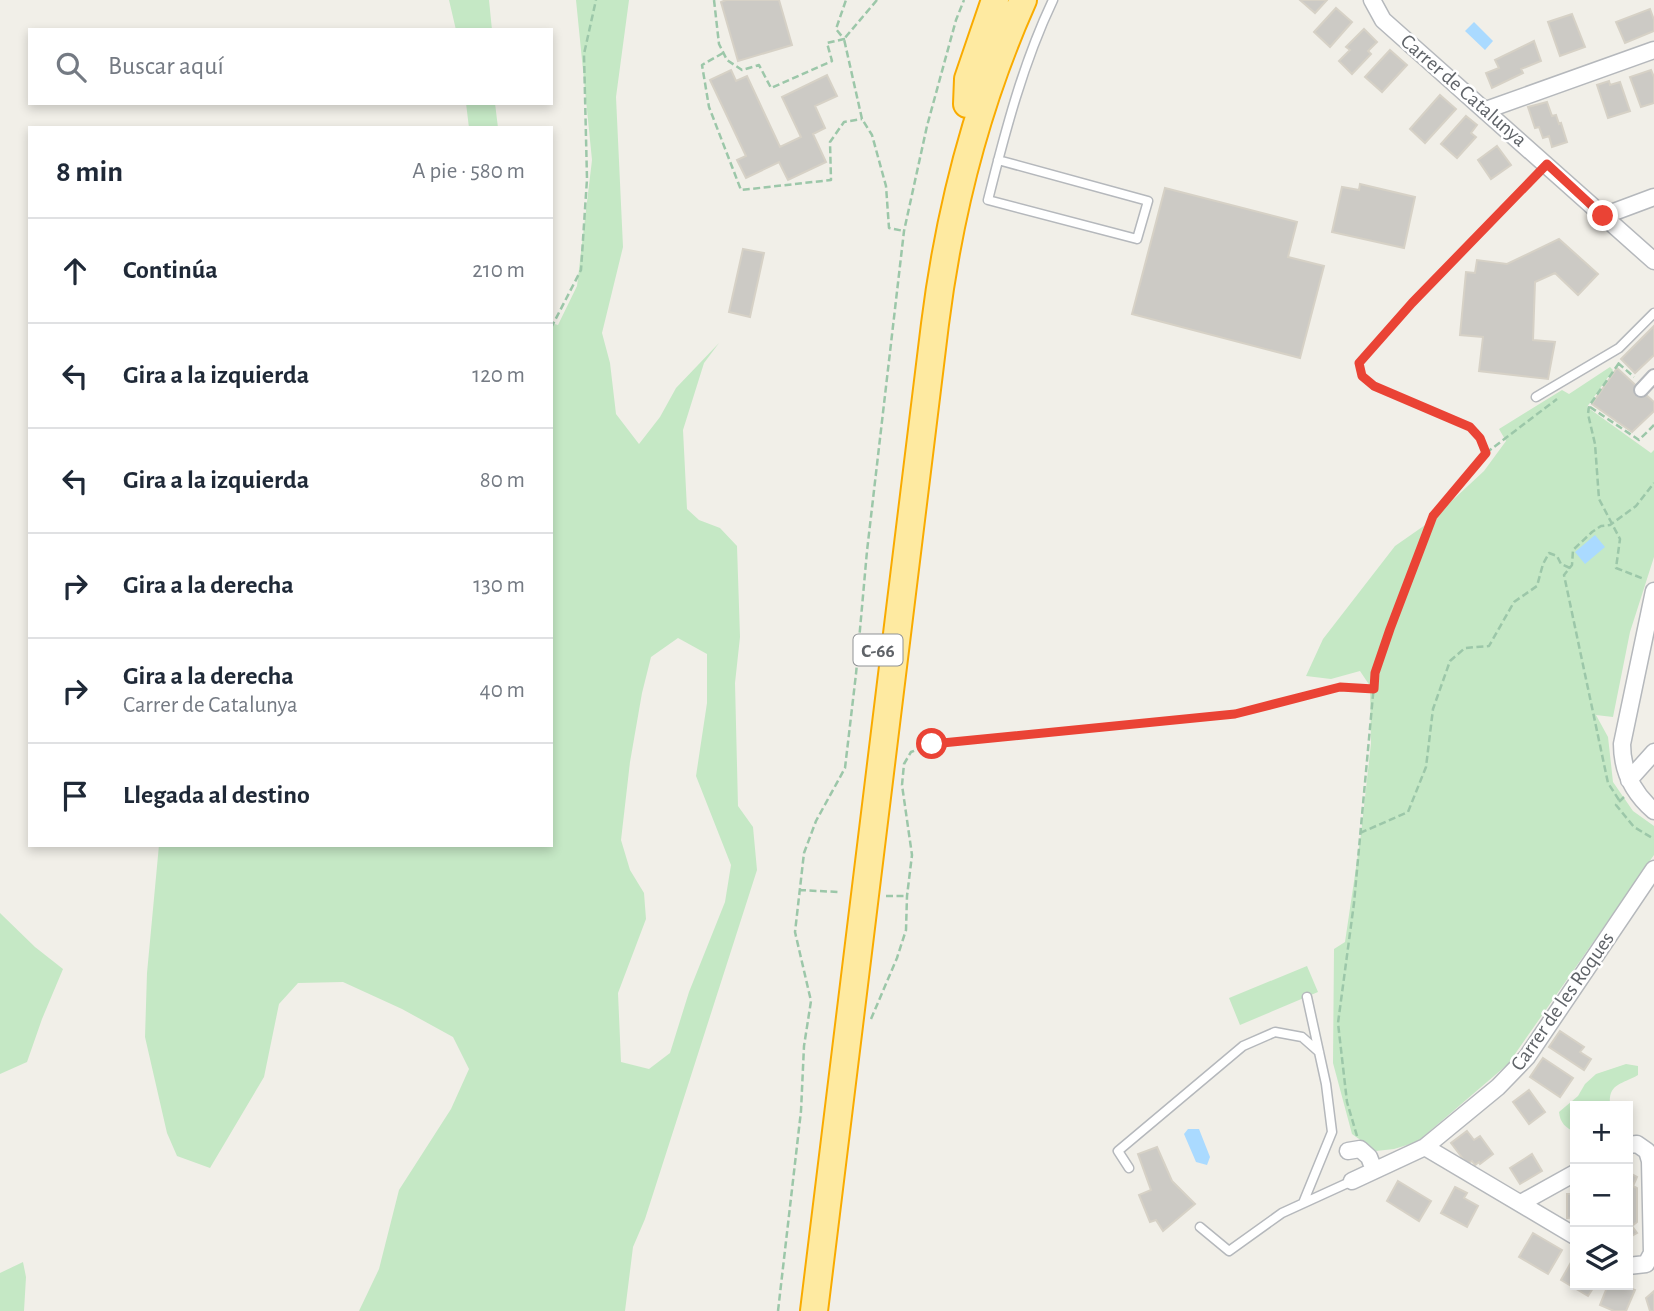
<!DOCTYPE html>
<html lang="es">
<meta charset="utf-8">
<style>
:root{--surface:#fff;--page:#f2f2f3;--text:#1f2937;--muted:#747a83;--line:#e0e1e3}
body{margin:0;font-family:"Alegreya Sans",sans-serif;background:var(--page);color:var(--text)}
.controls{position:absolute;right:21px;bottom:21px;display:grid;overflow:hidden;border-radius:0px;box-shadow:0 4px 10px #0003}
.controls button{width:63px;height:63px;display:grid;place-items:center;padding:0;border:0;border-bottom:2px solid var(--line);background:var(--surface);color:var(--text);font:35px sans-serif}
.stop{position:absolute;width:21px;height:21px;margin:-16px;border:5px solid #ea4335;border-radius:50%;background:#fff}
.stop.end{background:#ea4335;border-color:#fff;box-shadow:0 2px 7px #0008}
.list{margin:0;padding:0;list-style:none}
h2{display:flex;justify-content:space-between;align-items:center;height:91px;margin:0;padding:0 28px;font-size:30px}
h2 small{font-size:23px;font-weight:400;color:var(--muted)}
.list li{display:grid;grid-template-columns:46px 1fr auto;gap:21px;align-items:center;box-sizing:border-box;height:105px;padding:0 28px;border-top:2px solid var(--line)}
.list b{display:block;font-size:26px;white-space:nowrap}
.list p{margin:0;font-size:23px;white-space:nowrap;color:var(--muted)}
.list em{font-size:23px;font-style:normal;color:var(--muted)}
.icon{flex:none;width:38px;height:38px;fill:none;stroke:currentColor;stroke-width:2;stroke-linecap:round;stroke-linejoin:round}
.map{position:relative;flex:none;width:1654px;height:1311px;overflow:hidden}
.search{position:absolute;background:var(--surface);box-shadow:0 4px 10px #0003;left:28px;top:28px;width:525px;height:77px;display:flex;align-items:center;gap:18px;box-sizing:border-box;padding:0 24px;border-radius:0px;color:var(--muted);font-size:26px}
.panel{position:absolute;background:var(--surface);box-shadow:0 4px 10px #0003;left:28px;top:126px;width:525px;height:721px;border-radius:0px}
.map>svg:first-child{display:block}
.green{fill:#c5e8c5;fill-rule:evenodd}
.water{fill:#aadaff}
.building{fill:#cccac5;stroke:#d6d1c6;stroke-width:2}
.lines{fill:none;stroke-linecap:round;stroke-linejoin:round}
.service-casing{stroke:#b5b8bc;stroke-width:11}
.pedestrian-casing{stroke:#b5b8bc;stroke-width:16}
.minor-casing{stroke:#b5b8bc;stroke-width:19}
.trunk-casing{stroke:#f9ab00;stroke-width:30}
.path{stroke:#9cc7a9;stroke-width:2.5;stroke-dasharray:7 3.5;stroke-linecap:butt}
.service{stroke:#fff;stroke-width:8}
.pedestrian{stroke:#fff;stroke-width:12}
.minor{stroke:#fff;stroke-width:16}
.trunk{stroke:#feeaa1;stroke-width:26}
.route{stroke:#ea4335;stroke-width:9}
.labels{text-anchor:middle;stroke-width:5;stroke-linejoin:round;paint-order:stroke}
.shield{fill:#fff;stroke:#8f9295;stroke-width:2}
.shield-label{font-size:19px;font-weight:bold;fill:#5f6368}
.street-label{font-size:21px;fill:#5f6368;stroke:#fff}
</style>
<div class="map">
<svg width="1654" height="1311" viewBox="0 0 1654 1311">
<rect width="100%" height="100%" fill="#f1efe8"/>
<!-- green -->
<path class="green" d="M449 0H489L492 30H456Z
M576 0H629L616 97 623 247 602 333 610 363 616 414 639 444 660 417 676 388 719 343 704 363 683 430 687 509 699 520 720 528 737 546 740 637 735 683 738 806 753 827 757 870 645 1219 633 1247 625 1311H359L379 1269 399 1190 451 1109 469 1069 453 1037 402 1009 343 982 298 983 279 1004 264 1077 210 1168 177 1156 167 1133 145 1037 147 973 159 845H551V323L558 325 577 286 592 160ZM678 638 707 654V703L696 776 731 865 725 902 689 992 670 1053 649 1069 621 1062 618 993 646 919 644 893 630 870 621 840 630 762 642 693 651 657Z
M466 103H495L498 128H469Z
M1610 367 1613 370 1587 407 1651 453 1654 450V557L1630 632 1613 717 1596 715 1608 737 1613 782 1633 811 1654 826V855L1508 1064 1417 1142 1394 1149 1376 1151 1352 1134 1333 1063 1334 949 1345 942 1361 834 1371 743 1370 686 1360 671 1331 679 1306 676 1323 639 1395 546 1428 523 1484 471 1506 441 1499 429 1562 390 1569 394Z
M0 913 35 947 63 969 42 1019 27 1062 0 1074Z
M1307 966 1318 992 1240 1025 1229 998Z
M1626 1064 1638 1066V1075C1621 1085 1608 1083 1610 1106H1575V1132C1566 1128 1560 1123 1559 1112L1578 1096 1585 1084 1596 1074Z
M23 1262 26 1277 24 1311H0V1273Z"/>
<!-- water -->
<path class="water" d="M1474 22 1493 41 1485 50 1465 31Z
M1595 535 1605 547 1585 564 1575 552Z
M1188 1129H1199L1210 1157 1207 1165 1196 1162 1184 1134Z"/>
<!-- building -->
<path class="building" d="M726 0H779L792 45 738 61 721 2Z
M1300 0H1327L1315 13Z
M1336 8 1352 22 1330 47 1314 32Z
M1650 9 1654 20V31L1625 43 1616 22Z
M1572 14 1585 47 1560 56 1548 22Z
M1364 29 1377 42 1368 51 1371 54 1352 74 1339 61 1350 50 1346 47Z
M1534 41 1541 61 1521 69 1523 73 1492 88 1486 73 1499 68 1495 60Z
M1390 50 1407 65 1382 92 1365 77Z
M731 70 736 81 747 76 780 147 801 137 782 97 827 75 837 96 815 106 825 128 813 134 826 162 788 180 779 162 746 178 737 160 746 156 710 80Z
M1651 70 1654 77V103L1641 107 1630 77Z
M1609 81 1610 85 1620 82 1630 111 1608 118 1597 85Z
M1440 95 1456 109 1425 143 1410 129Z
M1547 102 1552 116 1556 115 1559 124 1561 123 1567 142 1552 147 1549 136 1543 138 1539 127 1535 128 1528 107Z
M1466 116 1477 125 1471 133 1476 137 1457 158 1441 144Z
M1497 146 1511 165 1491 179 1478 160Z
M1360 184 1415 197 1404 248 1332 232 1342 187 1359 190Z
M1165 188 1297 222 1288 257 1324 266 1300 358 1132 314Z
M1559 239 1598 274 1578 295 1555 273 1535 282 1533 340 1555 342 1548 379 1479 371 1483 337 1460 335 1466 272 1475 273 1477 260 1507 264Z
M743 249 764 253 750 317 729 312Z
M1654 326V355L1635 373 1621 359Z
M1617 368 1654 402V411L1632 432 1592 404Z
M1617 368 1654 402V411L1632 432 1592 404Z
M1560 1031 1584 1047 1580 1052 1591 1059 1584 1070 1549 1047Z
M1543 1058 1573 1078 1560 1097 1530 1077Z
M1529 1090 1545 1112 1529 1124 1513 1102Z
M1467 1131 1474 1140 1480 1136 1493 1154 1480 1164 1479 1162 1475 1165 1472 1161 1467 1164 1451 1143Z
M1157 1147 1172 1181 1195 1204 1163 1231 1156 1220 1150 1222 1139 1195 1151 1190 1138 1154Z
M1532 1154 1542 1171 1520 1184 1510 1168Z
M1628 1172 1637 1177 1633 1186 1637 1188V1222L1632 1226 1637 1233 1628 1238Z
M1398 1181 1431 1201 1419 1221 1387 1201Z
M1455 1187 1467 1193 1464 1198 1478 1206 1467 1227 1441 1213Z
M1567 1194H1575V1217L1567 1218Z
M1533 1233 1562 1250 1548 1274 1519 1257Z
M1573 1259 1575 1261V1285H1595L1588 1296 1561 1280Z
M1608 1285H1623L1635 1290 1626 1311H1614L1600 1305Z
M1654 1291V1311H1650L1646 1298Z"/>
<g class="lines">
<!-- service casing -->
<g class="service-casing">
<path id="service" d="M998 160 1148 201 1137 239 988 200C1005 132 1023 63 1053 0
M1536 397 1619 348 1654 313
M1129 1168 1118 1151 1243 1046 1275 1032 1302 1037 1319 1052
M1303 1203 1332 1132 1326 1084 1307 997
M1200 1227 1229 1251 1282 1213 1352 1181"/>
</g>
<!-- pedestrian casing -->
<g class="pedestrian-casing">
<path id="pedestrian" d="M1641 390 1654 376"/>
</g>
<!-- minor casing -->
<g class="minor-casing">
<path id="minor" d="M1372 0 1383 20 1654 261
M1486 110 1654 50
M1603 216 1654 197
M1654 591 1622 744C1622 771 1633 793 1654 811
M1629 780 1654 752
M1628 1145 1637 1144 1647 1151 1650 1161 1652 1253 1646 1264 1628 1266
M1348 1151 1360 1149 1369 1157 1374 1170
M1352 1181 1425 1147
M1521 1203 1575 1173
M1575 1236 1425 1147 1498 1087 1527 1057 1654 869"/>
</g>
<!-- trunk casing -->
<g class="trunk-casing">
<path id="trunk" d="M967 104 968 79 995 0
M814 1311 935 324C949 213 977 103 1023 0"/>
</g>
<!-- path -->
<path class="path" d="M714 0 719 44 727 60 742 70 759 65 771 88 832 61 827 43 844 39 836 29 846 0
M877 0 844 39 862 119 872 135 886 186 889 228 904 231
M723 53 702 65 709 107 741 190 831 180 830 142 844 122 862 119
M551 328 581 270 587 179 584 54 596 0
M1618 363 1634 377
M1619 363 1589 406 1588 414 1595 444 1599 499 1620 539 1616 568 1644 579
M1590 407 1639 440 1654 425
M1486 453 1557 399
M1624 797 1616 805 1634 827 1654 839
M1619 800 1608 783 1564 575 1572 565 1573 550 1592 532 1601 526 1610 525 1636 506 1654 483
M1360 833 1408 812 1426 767 1433 709 1450 661 1465 648 1489 646 1514 602 1537 586 1543 564 1549 553 1557 556 1561 564 1570 568
M799 890 838 892
M886 896H907
M871 1019 897 958 906 930 907 896 912 855 902 785 904 764 911 752 932 744 1235 714 1340 687 1374 689
M1357 1136 1347 1102 1338 1023 1354 903 1375 673 1433 516 1486 453 1480 437 1470 427 1374 386 1362 376 1359 363 1412 303 1536 178
M778 1311 801 1111 804 1046 811 1001 795 932 804 853 816 821 845 768 856 674 867 551 904 231 927 126 956 20 964 0"/>
<!-- service -->
<use href="#service" class="service"/>
<!-- pedestrian -->
<use href="#pedestrian" class="pedestrian"/>
<!-- minor -->
<use href="#minor" class="minor"/>
<!-- trunk -->
<use href="#trunk" class="trunk"/>
</g>
<g class="lines">
<!-- route -->
<path class="route" d="M932 744 1235 714 1340 687 1374 689 1375 673 1390 629 1433 516 1486 453 1480 438 1470 427 1374 386 1362 376 1359 363 1412 303 1547 164 1603 216"/>
</g>
<g class="labels">
<!-- shield labels -->
<rect class="shield" x="853.5" y="634.5" width="49" height="31" rx="5"/>
<g class="shield-label">
<text x="878" y="657">C-66</text>
</g>
<!-- street labels -->
<g class="street-label">
<text transform="translate(1464 90) rotate(41)" y="7">Carrer de Catalunya</text>
<text transform="translate(1562 1001) rotate(-55)" y="7">Carrer de les Roques</text>
</g>
</g>
</svg>
<div class="controls">
<button>+</button>
<button>−</button>
<button><svg class="icon" aria-label="layers" viewBox="0 0 24 24"><path d="M12 4l9 5-9 5-9-5zM3 14l9 5 9-5"/></svg></button>
</div>
<div class="stop" style="left:932px;top:744px"></div>
<div class="stop end" style="left:1603px;top:216px"></div>
<div class="search"><svg class="icon" aria-label="search" viewBox="0 0 24 24"><circle cx="10" cy="10" r="6"/><path d="M15 15l6 6"/></svg>Buscar aquí</div>
<section class="panel">
<h2>8 min<small>A pie · 580 m</small></h2>
<ul class="list">
<li><svg class="icon" aria-label="ahead" viewBox="0 0 24 24"><path d="M12 20V5M6 11l6-6 6 6"/></svg><div><b>Continúa</b></div><em>210 m</em></li>
<li><svg class="icon" aria-label="left" viewBox="0 0 24 24"><path d="M17 20v-9H6M10 6l-5 5 5 5"/></svg><div><b>Gira a la izquierda</b></div><em>120 m</em></li>
<li><svg class="icon" aria-label="left" viewBox="0 0 24 24"><path d="M17 20v-9H6M10 6l-5 5 5 5"/></svg><div><b>Gira a la izquierda</b></div><em>80 m</em></li>
<li><svg class="icon" aria-label="right" viewBox="0 0 24 24"><path d="M7 20v-9h11M14 6l5 5-5 5"/></svg><div><b>Gira a la derecha</b></div><em>130 m</em></li>
<li><svg class="icon" aria-label="right" viewBox="0 0 24 24"><path d="M7 20v-9h11M14 6l5 5-5 5"/></svg><div><b>Gira a la derecha</b><p>Carrer de Catalunya</p></div><em>40 m</em></li>
<li><svg class="icon" aria-label="arrive" viewBox="0 0 24 24"><path d="M6 21V4h12l-3 4 3 4H6"/></svg><div><b>Llegada al destino</b></div></li>
</ul>
</section>
</div>
